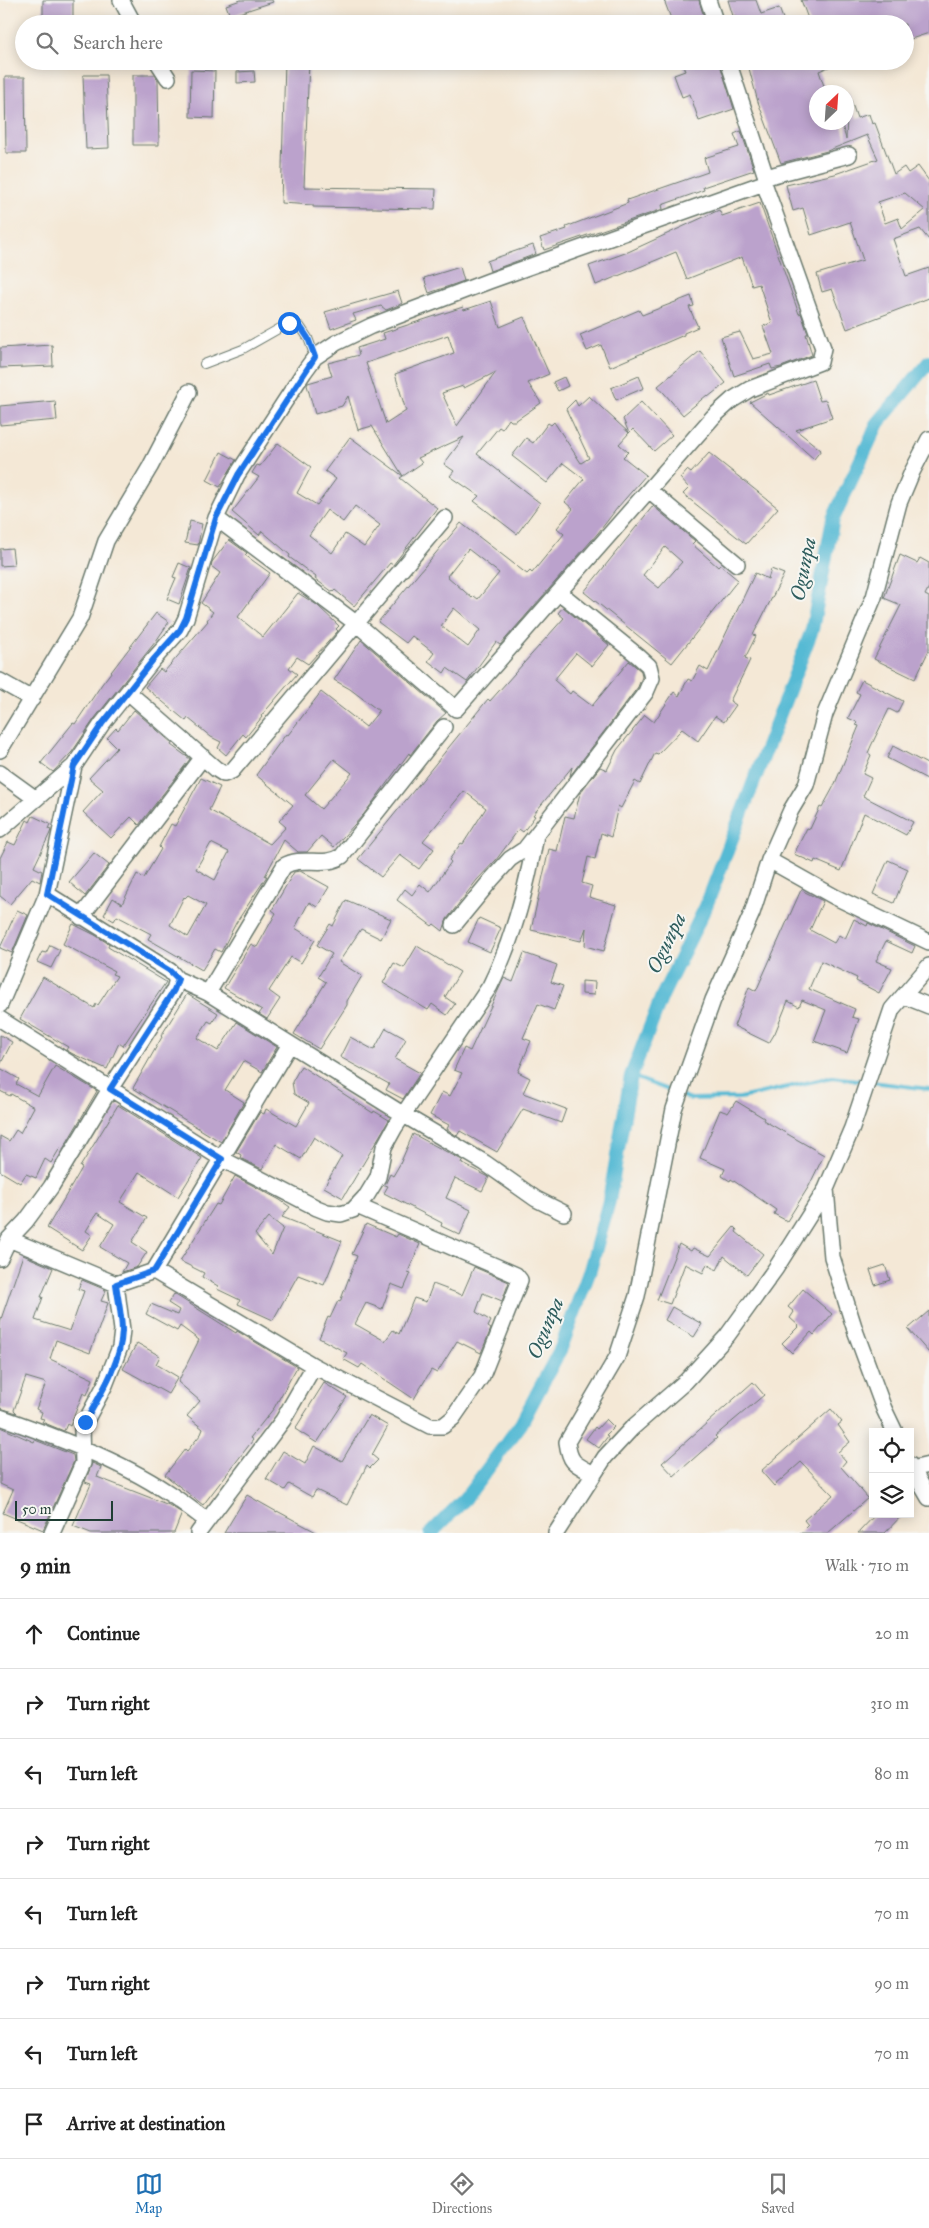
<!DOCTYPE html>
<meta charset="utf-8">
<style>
:root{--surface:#fff;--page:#f2f2f2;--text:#222;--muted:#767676;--line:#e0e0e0;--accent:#1f6fb2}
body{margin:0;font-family:"IM FELL Great Primer",serif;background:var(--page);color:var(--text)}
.controls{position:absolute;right:15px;bottom:15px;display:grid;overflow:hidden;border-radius:0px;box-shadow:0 2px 12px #0003}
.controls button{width:45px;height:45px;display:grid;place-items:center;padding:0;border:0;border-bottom:1px solid var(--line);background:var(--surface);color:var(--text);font:25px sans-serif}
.compass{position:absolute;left:809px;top:85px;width:45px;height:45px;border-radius:50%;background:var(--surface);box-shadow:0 2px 12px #0003;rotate:25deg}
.scale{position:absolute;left:15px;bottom:12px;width:98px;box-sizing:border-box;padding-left:5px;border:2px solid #1f3d34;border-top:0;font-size:14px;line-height:18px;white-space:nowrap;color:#1f3d34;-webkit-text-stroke:4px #f6f6f2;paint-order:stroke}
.stop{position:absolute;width:15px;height:15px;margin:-11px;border:4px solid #1a73e8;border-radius:50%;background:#fff}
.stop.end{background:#1a73e8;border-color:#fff;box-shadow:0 1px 5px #0008}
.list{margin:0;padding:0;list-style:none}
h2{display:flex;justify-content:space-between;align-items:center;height:65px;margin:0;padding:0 20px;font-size:21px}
h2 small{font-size:16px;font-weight:400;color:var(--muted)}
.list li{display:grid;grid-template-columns:32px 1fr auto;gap:15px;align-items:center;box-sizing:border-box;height:70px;padding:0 20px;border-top:1px solid var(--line)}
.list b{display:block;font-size:19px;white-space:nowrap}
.list em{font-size:16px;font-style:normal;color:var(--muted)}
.icon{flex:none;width:28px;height:28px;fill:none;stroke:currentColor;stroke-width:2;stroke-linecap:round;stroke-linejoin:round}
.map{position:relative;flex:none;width:929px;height:1533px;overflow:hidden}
.search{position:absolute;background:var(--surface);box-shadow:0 2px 12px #0003;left:15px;right:15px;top:15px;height:55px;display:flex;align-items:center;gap:12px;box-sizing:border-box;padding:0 18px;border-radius:28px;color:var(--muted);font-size:19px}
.sheet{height:625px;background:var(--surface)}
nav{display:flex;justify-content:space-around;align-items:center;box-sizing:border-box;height:70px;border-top:1px solid var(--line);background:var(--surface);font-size:14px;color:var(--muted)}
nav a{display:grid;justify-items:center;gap:2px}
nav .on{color:var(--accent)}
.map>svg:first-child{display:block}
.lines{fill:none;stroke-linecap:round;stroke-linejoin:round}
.stream{stroke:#56bad4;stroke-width:4}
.canal{stroke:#56bad4;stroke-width:14}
.building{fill:#bba2cc;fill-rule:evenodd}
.service-casing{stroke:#6a796d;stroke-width:10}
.minor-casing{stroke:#6a796d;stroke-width:18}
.service{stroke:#fff;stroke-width:8}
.minor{stroke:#fff;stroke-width:15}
.route{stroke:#1a73e8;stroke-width:6}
.labels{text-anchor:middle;stroke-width:4;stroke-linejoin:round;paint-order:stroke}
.water-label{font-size:21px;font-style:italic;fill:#2d5c5c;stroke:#f6f6f2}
</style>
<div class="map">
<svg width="929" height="1533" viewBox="0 0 929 1533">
<rect width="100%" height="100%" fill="#f6f6f2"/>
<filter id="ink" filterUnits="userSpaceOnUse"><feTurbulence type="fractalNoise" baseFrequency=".02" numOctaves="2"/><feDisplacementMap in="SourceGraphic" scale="10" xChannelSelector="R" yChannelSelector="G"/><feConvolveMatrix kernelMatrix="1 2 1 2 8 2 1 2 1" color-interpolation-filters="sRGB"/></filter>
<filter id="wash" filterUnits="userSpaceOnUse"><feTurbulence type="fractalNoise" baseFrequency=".0096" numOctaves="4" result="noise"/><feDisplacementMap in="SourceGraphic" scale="20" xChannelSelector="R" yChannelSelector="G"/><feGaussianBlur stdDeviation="1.12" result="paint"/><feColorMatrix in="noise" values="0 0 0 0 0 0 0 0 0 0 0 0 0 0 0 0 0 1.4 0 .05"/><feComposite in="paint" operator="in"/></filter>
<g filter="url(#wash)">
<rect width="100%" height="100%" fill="#f4e8d6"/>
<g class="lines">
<!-- stream -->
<path class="stream" d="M631 1076 676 1093
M872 1082 929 1089
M682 1096 691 1099 740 1098 832 1077 865 1081"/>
<!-- canal -->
<path class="canal" d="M431 1533 465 1499 521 1424 561 1348 590 1270 609 1201 631 1076 662 996 706 906 812 630 833 519 878 423 929 362"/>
</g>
<g id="blocks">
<!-- building -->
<path class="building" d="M43 0H73V24H43Z
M241 0H272L273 2 230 16 226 5Z
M664 0H699L706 24H673Z
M728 0H756L761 14 779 8 785 24H738L735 16H733Z
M801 0H929V33L905 41V24H810Z
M285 61H309L304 187 436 189 435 209 313 207V205L281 203Z
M681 61H719L734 109 699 121 690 94 682 97 674 75 685 71Z
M747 61H843L819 71 826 92H816V122H841L846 139 848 92 857 118 869 114 872 124 875 123 894 174 904 167 908 173 918 166 929 181V240L920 229 893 239 906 276 929 268V298L847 329 832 289 822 292 817 274 863 260 850 222 811 235 803 208 793 211 786 185 835 174 878 159 867 135 827 151 781 163 758 102ZM905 193 925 210 902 229 898 218 885 223 878 202Z
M191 70 215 71 214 118 190 117Z
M254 71 255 82 237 83V72Z
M83 75H106L109 148 86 149Z
M133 75H155L158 80 159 145H133Z
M5 77H25L26 153H6Z
M741 131 754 170 703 187 704 190 662 205 663 209 544 250 540 238 567 229 566 227 628 203 627 200 708 172 704 158 739 147 734 134Z
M760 203 799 314 801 313 808 334H806L812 355 781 367 772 369 770 364 734 376 721 337 740 332 753 359 773 354 763 326 772 323 759 284 752 286 742 257 687 279 676 252 596 285 589 266 628 252 719 210 722 216Z
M533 245 536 254 490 271 487 261Z
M460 267 464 281 429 293 424 278Z
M398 291 402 303 399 305 386 310 381 306 353 314 356 320 331 329 325 312Z
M691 296 694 306 689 307 698 327 684 333V335L610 367 601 345 587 351 580 335 639 310 642 315Z
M491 301 500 327 524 317 549 374 528 383 541 403 515 421H511L509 419 502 429 499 427 477 454 540 503 517 534 474 501 479 496 450 476 454 471 444 464 464 437 418 458 422 463 403 476 372 426 358 430 348 396 342 406 315 414 307 385 308 383 332 376 328 363 359 355 357 348 385 339 383 333 463 307 464 310ZM448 335 454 353 395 374 406 411 386 424 366 363ZM496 372 457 426 442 393 463 386 464 388Z
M52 345 53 366 0 368V348Z
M700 351 726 383 708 397 707 395 683 415 658 386Z
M639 376 644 388 616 400 611 388Z
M564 377 568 386 558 391 553 382Z
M813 380 820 401 826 400 832 418 796 430 821 450 814 459 750 402 768 393 769 395Z
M589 396 629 433 619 444 628 452 623 457 646 475 618 507 598 533 500 645 496 642 467 682 447 668 444 673 428 661 434 653 412 636 406 643 378 622 461 523 527 574 530 571 532 573 564 534 557 528 573 509 565 502 584 479 563 463 547 483 512 456 526 438 533 443 548 423 551 425 554 422 581 463 589 458 566 409 575 400 578 406ZM468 549 499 573 478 599 474 596 472 598 447 576ZM454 608 480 630 468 647 441 626Z
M55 401 57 420 0 425V406Z
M641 402 672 435 654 451 633 429 629 433 623 419Z
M350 437 403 476 400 478 437 508 393 565 390 563 354 606 335 590 333 592 315 579 316 577 289 557 290 555 262 531 259 535 232 512 259 477 252 473 257 465 260 466 278 443 311 467 297 493 317 505 336 479 325 471ZM355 506 380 525 364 547 345 534 332 553 309 535 327 510 343 522Z
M221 452 236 460 220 487 207 480Z
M709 453 778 508 746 544 683 494 689 488 680 478 687 470 691 473Z
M653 506 695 541 692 544 718 567 720 565 738 580 672 663 584 592ZM665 547 682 562 659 588 643 575Z
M190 521 202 524 198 545 185 543Z
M229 540 247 553 245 555 270 573 238 617 263 637 298 593 317 605 339 626 336 629 338 631 308 664 297 657 289 668 297 674 261 716 262 717 246 737 243 734 226 755 218 748 221 742 211 737 188 718 186 721 145 687 160 669 164 672 208 621 207 620 213 612 201 603 220 573 211 566 212 562Z
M12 548 14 565 0 566V549Z
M900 555 917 563 920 558 929 563V587L925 595 929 597V650L915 679 874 659 901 605 884 598Z
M179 563 191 568 179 604 167 599 176 578 173 577Z
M771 569 784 574 753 635 756 636 745 658 750 660 730 701 736 705 724 722 715 716 698 741 682 729 658 754 655 753 640 784 635 781 621 808 618 806 611 837 601 833 595 859 588 857 582 883 592 886 589 897 616 905 604 951 585 946 586 928 581 941 531 930 549 849 557 851 565 816 574 818 579 797 583 789 600 767 607 770 617 750 645 715 654 722 674 692 679 696 688 679 692 681 700 666 708 671 755 573 768 579Z
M563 607 609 645 592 666 576 653 554 680 570 694 572 691 592 706 629 661 641 671 642 677 638 687 570 776 572 767 533 815 535 816 523 832 519 829 496 860 477 880 447 919 443 931 434 924 432 926 397 900 405 889 412 895 420 884 430 892 451 862 449 860 461 843 463 844 486 808 464 791 423 841 434 849 419 869 400 855 381 877 358 859 488 699 490 701 564 618 558 613Z
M156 613 169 622 156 641 95 718 72 752 53 772 41 763 73 723 75 724 102 684Z
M361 640 446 713 437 721 410 755 409 753 364 814 334 847 321 836 307 852H298L284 840 265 876H267L236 923 221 952 215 949 202 970 148 939 151 934 117 916 114 921 104 915 113 898 122 904 137 874 144 878 161 849 159 847 171 824 175 826 201 778 220 787 209 810 270 844 286 827 279 821 293 805 256 775 286 734 288 735 321 692 366 727 379 711 350 689 334 680ZM334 759 352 773 321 809 305 795ZM211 843 229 852 215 880 196 869ZM188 895 206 905 188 937 170 925 184 897 185 898Z
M862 680 903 701 897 713 889 709 871 746 868 753 871 755 863 774 871 778 863 796 913 822 906 835 864 813 841 871 815 860 814 863 794 854 807 828 810 829 820 807 822 808 834 786 859 726 856 725 857 722 848 718 860 694 856 692Z
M134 710 172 743 171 745 190 759 139 825 131 817 111 838 83 812 103 790 89 778 117 748 107 738 116 728 118 730Z
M893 746 929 765V780L887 758Z
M33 816 50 824 48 829 51 830 50 833 34 867 42 871 40 882 32 878 10 904 0 896V858L8 842 15 845 27 820 30 822Z
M94 853 109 865 85 896 69 882Z
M888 860 908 869 894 903 873 894Z
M300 871 329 887 317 907 309 902 295 928 315 940 301 963 291 957 269 991 280 999 267 1019 259 1014 262 1010 224 988 251 944 257 947 276 913 272 910 294 872Z
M801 890 823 901 810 930 834 943 839 935 845 939 854 919 867 926 868 923 915 946 912 953 886 941 876 961 892 968 879 993 856 981 857 978 821 961 809 989 855 1009 852 1017 859 1019 847 1053 814 1041 826 1010 802 1000 799 1007 788 1001 775 1033 769 1043 734 1026 749 987 756 991Z
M346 900 391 919 381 939 361 929 339 962 362 976 347 1001V1005L319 1049 294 1034 326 982 318 977 332 954 317 945 330 924 333 926Z
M17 910 28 915 12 953 0 948Z
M479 918 501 928 490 952 468 942Z
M73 924 95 935 109 944 108 947 166 982 123 1046 119 1043 107 1069 73 1054 66 1050 68 1047 20 1019 43 977 94 1008 96 1004 98 1005 117 976 112 974 114 971 63 944Z
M50 945 60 950 51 968 37 962 42 952 46 953Z
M417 946 460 972 445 997 455 1004 447 1015 432 1004 428 1010 383 983 394 963 404 968Z
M524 953 557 965 551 982 563 986 554 1010 538 1004 523 1038 531 1041 518 1072 530 1078 523 1093 566 1109 561 1123 523 1109 497 1152 460 1131 457 1136 447 1129 449 1125 430 1115 442 1092 450 1096 462 1073 454 1070 464 1048 470 1051 504 978 513 982Z
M582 981 595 982 594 995 582 994Z
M187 994 218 1013 212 1023 208 1021 197 1038 218 1051 237 1022 277 1047 262 1072 243 1061 225 1090 244 1102 221 1142 133 1088 162 1037 161 1036Z
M386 1028 406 1039 395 1059 420 1073 403 1099 386 1090 389 1084 340 1057 350 1037 374 1050Z
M0 1035 12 1042 0 1065Z
M55 1066 97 1091 63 1149 60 1148 51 1163 45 1159 36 1178 26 1174 20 1183 0 1171V1136L9 1141 16 1130 20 1133 34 1107 11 1094 10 1096 0 1091V1068L19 1079 16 1084 38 1096Z
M301 1066 373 1113 374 1111 389 1120 343 1198 324 1187 342 1156 314 1137 301 1159 276 1144 262 1169 240 1158 241 1155 236 1152 260 1112 264 1114 266 1109 296 1126 309 1103 294 1094 292 1082Z
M736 1101 764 1118 763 1120 824 1155 809 1186 787 1221 774 1214 776 1210 731 1179 730 1181 722 1176 725 1169 700 1158 720 1110 728 1113Z
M118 1105 202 1158 178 1197 139 1172 120 1202 147 1218 132 1242 147 1252 137 1267 122 1272 127 1263 100 1247 114 1224 97 1213 86 1231 92 1235 82 1250 47 1228 82 1168 80 1167Z
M413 1134 462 1160 461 1163 489 1177 482 1191 455 1178 446 1198 471 1210 460 1235 441 1226 442 1223 384 1193 388 1186 385 1185 390 1174 393 1176 400 1164Z
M235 1176 280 1200 290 1207 282 1217 342 1241 324 1285 298 1275 273 1320 238 1304 240 1300 217 1289 218 1286 202 1277 204 1273 180 1261 216 1204 219 1205ZM269 1217 283 1228 272 1255 255 1234Z
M366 1224 396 1237 398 1234 420 1244 408 1272 411 1273 404 1289 391 1284 382 1309 366 1303 355 1324 385 1341 393 1330 399 1334 414 1298 426 1302 433 1284 462 1295 474 1267 509 1282 502 1301 483 1293 476 1312 491 1321 488 1327 491 1329 481 1353 457 1341 437 1373 431 1370 414 1399 362 1364 359 1368 343 1359 347 1353 319 1338 328 1317 330 1318 338 1301 340 1302 357 1256 352 1254Z
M734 1227 737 1230 736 1232 763 1254 747 1275 724 1256 717 1270 707 1264 703 1273 685 1264 670 1304 657 1300 679 1244 691 1251 693 1248 710 1256Z
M23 1255 53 1268 41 1297H43L35 1320 70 1331 84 1291 78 1289 82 1280 106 1290 101 1301 108 1303 90 1353 56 1340 50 1359 93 1379 87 1395 83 1393 70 1426 67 1424 64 1431 42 1422 44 1419 40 1418 42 1412 36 1409 46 1383 26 1377 14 1410 17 1413 0 1408V1322Z
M885 1265 890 1280 875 1285 870 1270Z
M803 1289 832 1314 814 1335 811 1332 792 1353 782 1343 799 1326 790 1318 794 1312 788 1307Z
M174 1294 236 1333 237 1331 297 1367 274 1408 250 1438 253 1440 203 1505 165 1475 185 1449 187 1451 201 1434 203 1429 187 1416 200 1401 178 1382 199 1340 180 1326 177 1331 146 1314 151 1304 177 1315 179 1310 168 1303Z
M672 1307 702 1324 694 1337 665 1320Z
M929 1311V1353L908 1329Z
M137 1343 160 1356 156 1364 178 1377 168 1394 123 1369Z
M753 1382 764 1395 715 1436 717 1438 674 1476 662 1463Z
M324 1383 347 1397 317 1443 295 1429Z
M831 1409 842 1422 838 1425 850 1442 838 1452 846 1461 841 1467 868 1498 828 1533H800L808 1525 804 1520 833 1495 801 1462 774 1486 761 1471Z
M369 1415 388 1426 372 1455 378 1460 370 1468 367 1465 347 1505 316 1490 312 1497 289 1484 285 1490 266 1479 283 1451 305 1464 314 1446 342 1461Z
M606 1419 614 1427 606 1435 608 1436 599 1448 586 1439 595 1427 597 1429Z
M0 1427 34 1442 35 1440 73 1455 74 1461 43 1530 3 1513 13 1490 0 1484Z
M92 1463 101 1467 97 1477 169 1505 182 1513 174 1533H91L73 1526 91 1484 85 1482Z
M247 1495 277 1512V1511L318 1533H224Z
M876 1514H903L885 1533H858Z"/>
</g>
</g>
<g filter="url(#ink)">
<use href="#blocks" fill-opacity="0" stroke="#6a796d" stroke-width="1"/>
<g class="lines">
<!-- service casing -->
<g class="service-casing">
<path id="service" d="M204 364 243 349 289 323 300 326 308 338 315 357"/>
</g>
<!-- minor casing -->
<g class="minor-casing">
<path id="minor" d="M121 0 134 24
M708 0 716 24
M157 61 168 78
M766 177 849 155
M649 490 737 564
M216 518 357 624 456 709 713 417 732 400 750 389 820 362 823 348 764 183
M0 681 32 699
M128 692 216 769 224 774 232 771 445 518
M0 750 80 618 106 541 150 467 189 392
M0 773 36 799
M0 830 74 766
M769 860 835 897 929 942
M81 917 203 757
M454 925 491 880 510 859 525 849 536 835 646 692 652 678 649 666 638 656 559 592
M177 979 208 993 404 1115 485 1163 536 1199 564 1213
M208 993 284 866C302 855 324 868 342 856L444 727
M904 996 929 1006
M0 1005 47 894
M0 1019 222 1159 317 1208 327 1212 341 1214 353 1210 367 1195 378 1177 384 1147 395 1127 490 986C514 938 527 887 536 835
M826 1189 832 1257 856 1333 884 1409 895 1432
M9 1239 116 1284 154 1271 314 1366 430 1426H443L453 1418 482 1376 520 1280 516 1275 357 1206
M0 1258 9 1239 26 1221 51 1187 110 1089 174 990 177 979 170 971 47 894 74 766 102 724 153 660 180 630 186 618 216 518 237 475 304 372 315 357 336 343 371 326 489 281 764 183 766 177 728 61
M154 1271 290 1044
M0 1417C54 1436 119 1460 167 1492 181 1501 194 1511 207 1521
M910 1465 929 1498
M912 1469 929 1465
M594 1474C575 1464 570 1464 567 1442L617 1357 637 1296 674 1109 713 1000 752 913 769 860 791 810 806 785 825 714 874 597 899 503 912 472 929 439
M52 1533 83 1463 82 1428 105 1385 120 1347 122 1330 116 1284
M198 1533 283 1420 314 1366
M556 1533 605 1457 632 1428 686 1381 727 1336 776 1268 826 1189 852 1128 892 1009 929 966"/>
</g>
<!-- service -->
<use href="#service" class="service"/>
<!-- minor -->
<use href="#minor" class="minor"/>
</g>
</g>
<g class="lines" filter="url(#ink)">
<!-- route -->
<path class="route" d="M85 1422C100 1395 121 1363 122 1331 122 1316 118 1299 116 1284L154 1271 222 1159 110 1089 174 990 178 979 170 971 47 894 74 766 102 724 153 660 180 630 186 618 216 518 238 475 315 357 308 338 300 326 289 323"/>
</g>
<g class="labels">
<!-- water labels -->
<g class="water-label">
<text transform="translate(803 569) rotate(-79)" y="7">Ogunpa</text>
<text transform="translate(666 943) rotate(-64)" y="7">Ogunpa</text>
<text transform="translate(545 1328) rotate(-67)" y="7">Ogunpa</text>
</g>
</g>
</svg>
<div class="controls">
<button><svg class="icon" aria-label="locate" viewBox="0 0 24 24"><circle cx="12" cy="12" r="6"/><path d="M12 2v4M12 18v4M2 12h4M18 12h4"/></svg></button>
<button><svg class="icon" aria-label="layers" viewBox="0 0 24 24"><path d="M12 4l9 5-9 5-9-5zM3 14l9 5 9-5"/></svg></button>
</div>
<svg class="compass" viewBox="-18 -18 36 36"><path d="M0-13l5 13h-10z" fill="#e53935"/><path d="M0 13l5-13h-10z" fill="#767676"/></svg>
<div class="scale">50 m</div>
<div class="stop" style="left:289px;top:323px"></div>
<div class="stop end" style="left:85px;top:1422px"></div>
<div class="search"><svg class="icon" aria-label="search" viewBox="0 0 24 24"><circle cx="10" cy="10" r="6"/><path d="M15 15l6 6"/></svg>Search here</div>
</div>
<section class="sheet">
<h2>9 min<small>Walk · 710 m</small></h2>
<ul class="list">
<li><svg class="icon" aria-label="ahead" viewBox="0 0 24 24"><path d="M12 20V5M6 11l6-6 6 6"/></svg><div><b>Continue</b></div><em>20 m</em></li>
<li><svg class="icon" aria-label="right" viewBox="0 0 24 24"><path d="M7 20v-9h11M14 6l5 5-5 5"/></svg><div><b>Turn right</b></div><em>310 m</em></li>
<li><svg class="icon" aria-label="left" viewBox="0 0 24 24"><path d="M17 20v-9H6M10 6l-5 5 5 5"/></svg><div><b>Turn left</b></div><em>80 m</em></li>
<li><svg class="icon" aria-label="right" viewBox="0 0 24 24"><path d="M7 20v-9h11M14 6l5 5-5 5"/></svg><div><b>Turn right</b></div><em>70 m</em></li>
<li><svg class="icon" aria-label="left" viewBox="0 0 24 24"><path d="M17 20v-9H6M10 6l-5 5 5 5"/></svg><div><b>Turn left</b></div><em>70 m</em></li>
<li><svg class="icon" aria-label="right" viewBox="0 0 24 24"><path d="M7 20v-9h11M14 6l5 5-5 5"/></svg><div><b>Turn right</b></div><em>90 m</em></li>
<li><svg class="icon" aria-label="left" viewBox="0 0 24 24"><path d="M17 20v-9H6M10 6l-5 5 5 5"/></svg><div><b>Turn left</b></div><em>70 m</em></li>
<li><svg class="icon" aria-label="arrive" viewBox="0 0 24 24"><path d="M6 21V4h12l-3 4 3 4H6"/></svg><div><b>Arrive at destination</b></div></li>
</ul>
</section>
<nav>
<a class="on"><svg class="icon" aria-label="map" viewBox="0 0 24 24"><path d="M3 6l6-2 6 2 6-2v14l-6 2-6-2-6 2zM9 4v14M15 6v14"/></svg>Map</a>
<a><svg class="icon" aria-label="directions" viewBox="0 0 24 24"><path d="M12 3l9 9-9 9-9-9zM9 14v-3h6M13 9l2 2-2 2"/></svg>Directions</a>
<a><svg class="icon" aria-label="saved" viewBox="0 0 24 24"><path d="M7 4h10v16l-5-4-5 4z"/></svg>Saved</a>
</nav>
